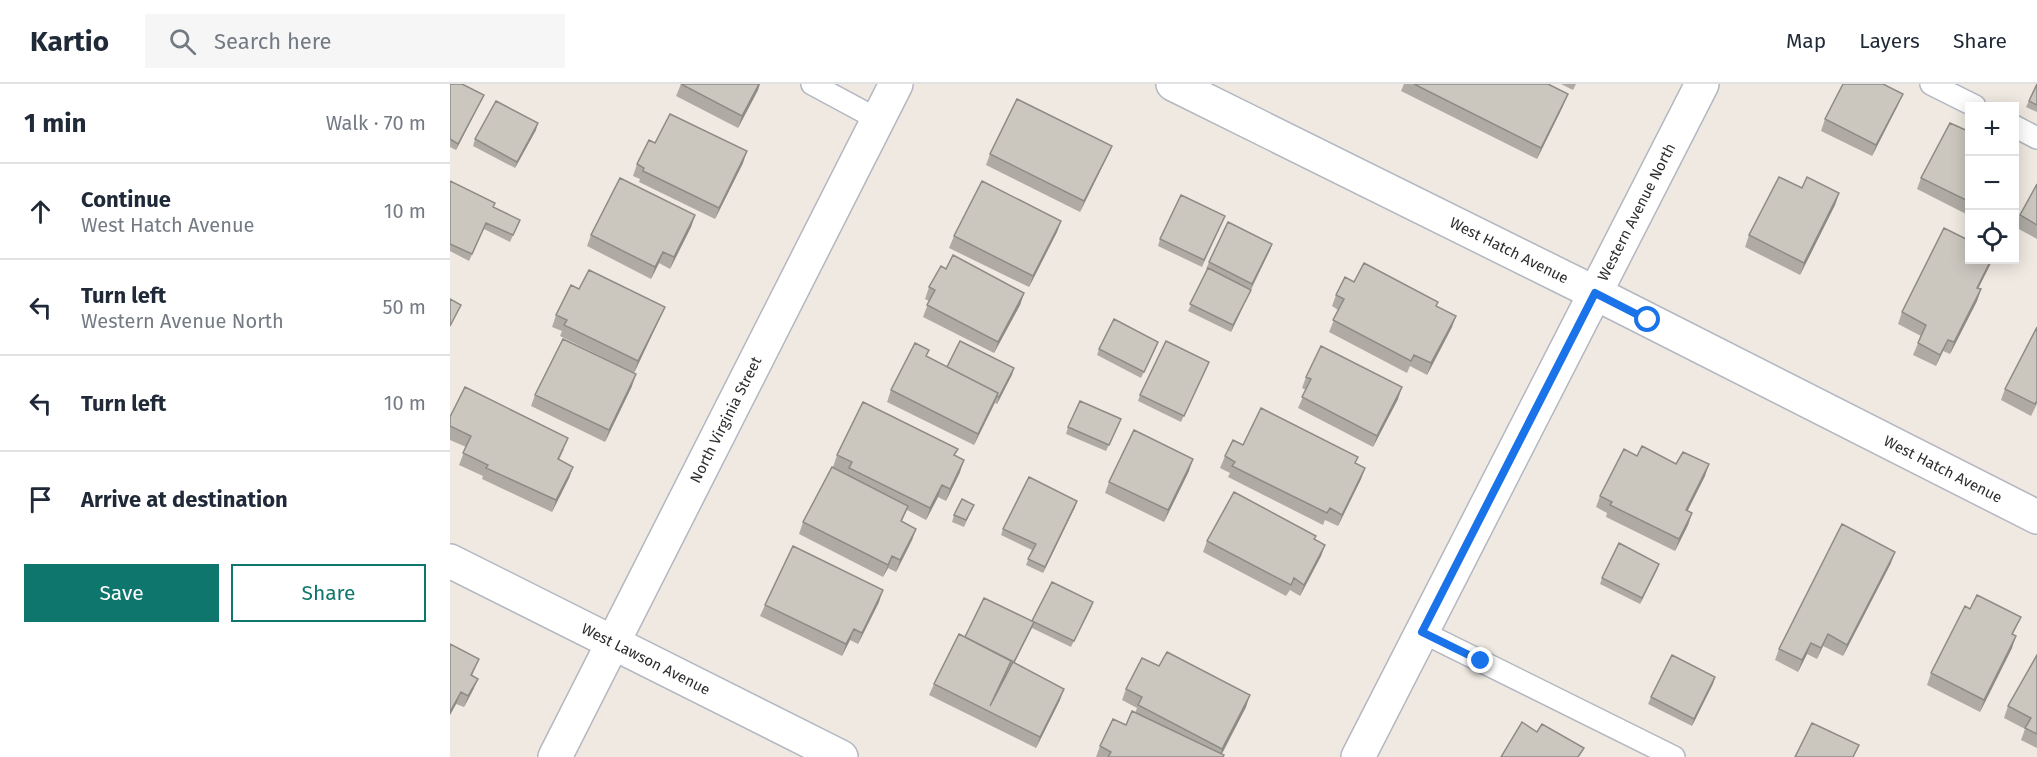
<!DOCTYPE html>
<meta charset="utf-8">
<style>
:root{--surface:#fff;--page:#f6f6f7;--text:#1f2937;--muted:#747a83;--line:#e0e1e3;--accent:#0f766e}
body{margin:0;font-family:"Fira Sans",sans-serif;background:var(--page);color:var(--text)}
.controls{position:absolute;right:18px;top:18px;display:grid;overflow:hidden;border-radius:0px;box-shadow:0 3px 15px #0003}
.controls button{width:54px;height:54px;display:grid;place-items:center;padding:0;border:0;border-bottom:2px solid var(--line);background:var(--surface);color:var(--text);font:30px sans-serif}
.stop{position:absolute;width:18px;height:18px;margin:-14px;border:4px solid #1a73e8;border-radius:50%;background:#fff}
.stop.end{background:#1a73e8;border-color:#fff;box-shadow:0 2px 6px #0008}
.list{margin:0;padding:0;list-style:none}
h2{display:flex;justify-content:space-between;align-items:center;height:78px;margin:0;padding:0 24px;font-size:26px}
h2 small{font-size:20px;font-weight:400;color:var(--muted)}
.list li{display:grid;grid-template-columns:39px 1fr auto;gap:18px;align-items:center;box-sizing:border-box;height:96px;padding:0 24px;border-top:2px solid var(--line)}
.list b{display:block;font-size:22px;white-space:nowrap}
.list p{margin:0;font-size:20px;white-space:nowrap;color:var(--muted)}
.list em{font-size:20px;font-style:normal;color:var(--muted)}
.actions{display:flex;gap:12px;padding:18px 24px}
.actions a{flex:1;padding:14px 0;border:2px solid var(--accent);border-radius:0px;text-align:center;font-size:21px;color:var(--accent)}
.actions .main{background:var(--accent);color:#fff}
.icon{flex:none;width:33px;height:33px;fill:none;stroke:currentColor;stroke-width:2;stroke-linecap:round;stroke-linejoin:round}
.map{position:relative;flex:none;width:1587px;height:673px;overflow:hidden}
header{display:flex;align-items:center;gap:36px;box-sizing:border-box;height:84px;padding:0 30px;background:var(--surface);border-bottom:2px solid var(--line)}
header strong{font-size:28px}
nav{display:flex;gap:33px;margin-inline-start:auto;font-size:21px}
.search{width:420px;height:54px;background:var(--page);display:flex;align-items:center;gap:15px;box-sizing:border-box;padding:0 21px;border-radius:0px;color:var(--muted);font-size:22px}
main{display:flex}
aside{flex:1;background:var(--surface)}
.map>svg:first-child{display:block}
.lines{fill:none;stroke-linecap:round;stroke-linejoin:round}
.service-casing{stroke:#b4b7c1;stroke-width:24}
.minor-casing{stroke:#b4b7c1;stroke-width:36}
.tertiary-casing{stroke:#b4b7c1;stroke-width:36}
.service{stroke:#fff;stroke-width:21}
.minor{stroke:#fff;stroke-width:33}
.tertiary{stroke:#fff;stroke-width:33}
.wall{fill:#afaba4}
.shaded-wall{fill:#8e8b86}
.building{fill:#cbc7bf;stroke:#8e8b86;stroke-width:1.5}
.route{stroke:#1a73e8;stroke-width:8}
.labels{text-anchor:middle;stroke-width:4.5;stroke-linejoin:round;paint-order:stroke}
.street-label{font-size:15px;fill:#2e2e2e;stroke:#fff}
</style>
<header>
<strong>Kartio</strong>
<div class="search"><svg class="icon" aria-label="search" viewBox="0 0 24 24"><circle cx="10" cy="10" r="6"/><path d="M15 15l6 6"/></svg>Search here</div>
<nav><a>Map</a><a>Layers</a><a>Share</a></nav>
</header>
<main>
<aside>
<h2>1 min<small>Walk · 70 m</small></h2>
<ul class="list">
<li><svg class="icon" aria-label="ahead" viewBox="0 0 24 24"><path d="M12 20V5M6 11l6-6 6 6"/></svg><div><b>Continue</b><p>West Hatch Avenue</p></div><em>10 m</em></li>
<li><svg class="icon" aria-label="left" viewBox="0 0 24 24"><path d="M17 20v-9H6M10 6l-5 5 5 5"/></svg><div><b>Turn left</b><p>Western Avenue North</p></div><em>50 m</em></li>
<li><svg class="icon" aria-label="left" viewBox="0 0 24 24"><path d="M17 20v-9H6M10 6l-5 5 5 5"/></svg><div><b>Turn left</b></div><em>10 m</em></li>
<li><svg class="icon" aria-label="arrive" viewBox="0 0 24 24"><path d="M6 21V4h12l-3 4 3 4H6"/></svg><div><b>Arrive at destination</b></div></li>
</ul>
<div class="actions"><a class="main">Save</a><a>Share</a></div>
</aside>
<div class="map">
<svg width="1587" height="673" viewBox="0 0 1587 673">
<rect width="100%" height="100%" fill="#efe9e1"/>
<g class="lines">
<!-- service casing -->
<g class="service-casing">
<path id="service" d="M362 0 427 35
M1481 0 1525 22
M1564 42 1587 54
M972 548 1224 673"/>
</g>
<!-- minor casing -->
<g class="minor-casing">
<g id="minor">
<path id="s1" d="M723 0 1145 209 1587 433"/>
<path id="s2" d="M0 477 391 673"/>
<path id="s3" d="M105 673 446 0"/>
</g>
</g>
<!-- tertiary casing -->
<g class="tertiary-casing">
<g id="tertiary">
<path id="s4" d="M908 673 1252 0"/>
</g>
</g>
<!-- service -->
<use href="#service" class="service"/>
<!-- minor -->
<use href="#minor" class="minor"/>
<!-- tertiary -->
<use href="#tertiary" class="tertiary"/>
</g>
<!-- wall -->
<path class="wall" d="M0 0 31 17 6 66 0 63Z
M231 0 308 6 288 44 226 12Z
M954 0H1098L1113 22 1087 75 951 7Z
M1111 0H1126L1123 6Z
M1587 0V28L1576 23Z
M1448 21 1422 72 1371 47 1375 35Z
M86 46 65 84 23 62 25 55Z
M1520 48V132L1467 105 1471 94Z
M662 62 657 73 630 128 536 81 540 70Z
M293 79 265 135 189 98 190 95 183 92 187 80Z
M0 97 44 123 67 143 60 158 34 145 19 177 0 167Z
M1587 100V155L1565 143 1570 131Z
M1352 104 1389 109 1385 121 1350 191 1295 163 1299 151Z
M245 131 241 143 220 185 209 179 201 195 137 162 141 151Z
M775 132 752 183 708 162 710 155Z
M611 137 607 148 579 203 499 164 504 152Z
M820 166 781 248 738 227 758 185H756L759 178Z
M1541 176H1542L1540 181 1528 204 1531 205 1527 217 1500 270 1493 267 1486 282 1463 271 1471 252 1448 240 1452 228Z
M496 185 574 209 570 221 544 269 473 233 479 217 475 215 479 203Z
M904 198 986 222 1002 243 977 291 960 282 957 289 879 248 888 226 882 222 886 211Z
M129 205 210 234 184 289 110 252 112 247 102 243 106 231Z
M1587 243V320L1581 332 1551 316 1555 305Z
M706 264 691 294 647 271 649 265Z
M476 273 497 283 564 284 547 320 545 319 524 361 437 318 441 306Z
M759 278 731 338 688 317 690 311Z
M856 293 948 315 923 363 848 324 856 306 852 304Z
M182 302 155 358 81 322 85 311Z
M0 333 114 365 109 376 123 383 119 394 102 428 32 395 33 392 9 381 16 363 0 356Z
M671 335 656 367 616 350 618 343Z
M793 361 906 379 915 384 911 395 888 442 875 436 873 441 778 393 780 389 770 384 775 372Z
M387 371 505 372 510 388 496 417 488 413 476 436 457 426 452 437 466 445 462 456 446 488 438 484 433 493 349 450 353 438 397 391V390L383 383Z
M1187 372 1226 380 1255 392 1237 427 1242 429 1238 441 1225 467 1156 433 1157 429 1146 423 1150 412Z
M739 387 714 438 655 409 659 398Z
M524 421 514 443 502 438 504 431Z
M625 423 593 489 576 481 582 466 551 451 553 445Z
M865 456 875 461 871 472 850 512 840 506 836 512 753 468 757 457Z
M1441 479 1393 572 1373 562 1367 575 1357 570 1348 588 1325 576 1329 565Z
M1209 480 1190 520 1150 500 1152 494Z
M429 518 408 560 400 556 392 572 310 532 315 521Z
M643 518 621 563 582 544 564 579 610 616 586 664 479 611 484 600 515 553 582 537Z
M1571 533 1563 550 1562 564 1530 628 1477 601 1481 589Z
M0 560 29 575 22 592 28 595 23 606 14 623 6 620 0 631Z
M1587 571V664L1571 656 1575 645 1554 634 1558 622Z
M709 582 796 623 772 670 773 673H646L650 662 676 641 685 629 687 624 672 616 676 605Z
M1265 593 1242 642 1198 620 1201 613Z"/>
<!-- shaded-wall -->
<path class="shaded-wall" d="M309 0H310L308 6 288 44 292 32Z
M1118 10 1113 22 1087 75 1091 64Z
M1453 10 1448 21 1422 72 1426 61Z
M34 11 31 17 6 66 8 60Z
M88 39 86 46 65 84 67 78Z
M662 62 657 73 630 128 634 117Z
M297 67 293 79 265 135 269 124Z
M1389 109 1385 121 1350 191 1354 179Z
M245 131 241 143 220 185 224 173Z
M611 137 607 148 579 203 583 192Z
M822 160 820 166 800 206 802 200Z
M213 168 209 179 201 195 205 183Z
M1541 176H1542L1540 181 1523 215 1527 204Z
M1531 205 1527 217 1500 270 1504 258Z
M801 206 798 212 781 248 783 241Z
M574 209 570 221 544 269 548 258Z
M215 223 210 234 184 289 188 277Z
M1006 232 1002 243 977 291 981 279Z
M1498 256 1493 267 1486 282 1490 271Z
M564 284 562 291 547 320 549 313Z
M186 290 182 302 155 358 159 346Z
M952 303 948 315 923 363 927 352Z
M548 309 544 320 524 361 528 350Z
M743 375 739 387 714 438 718 426Z
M514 376 510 388 496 417 500 405Z
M1259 380 1255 392 1232 438 1236 426Z
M123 383 119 394 102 428 106 416Z
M915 384 911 395 888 442 892 431Z
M492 401 488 413 476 436 480 424Z
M627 417 625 423 593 489 595 483Z
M1242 429 1238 441 1225 467 1229 455Z
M466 445 462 456 446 488 450 476Z
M875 461 871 472 850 512 854 501Z
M1445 468 1441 479 1393 572 1397 561Z
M442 472 438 484 433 493 438 481Z
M1209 480 1207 486 1190 520 1192 514Z
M433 506 429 518 408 560 412 549Z
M643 518 641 524 621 563 624 557Z
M584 538 581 544 562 584 564 578Z
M404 545 400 556 392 572 396 560Z
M1378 550 1373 562 1367 575 1371 564Z
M1566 552 1562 564 1530 628 1534 616Z
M1361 559 1357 570 1348 588 1352 576Z
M1265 593 1263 600 1242 642 1244 635Z
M28 595 23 606 14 623 18 612Z
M614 605 610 616 586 664 590 653Z
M11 608 6 620 0 631V628Z
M800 611 796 623 770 673 772 665Z"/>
<!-- building -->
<path class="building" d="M0 0H12L34 11 8 60 0 55Z
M231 0H309L292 32Z
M964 0H1098L1118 10 1091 64Z
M1393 0H1433L1453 10 1426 61 1375 35Z
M1587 0V21L1579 17Z
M567 15 662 62 634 117 540 70Z
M46 17 88 39 67 78 25 55Z
M220 30 297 67 269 124 193 87 194 84 187 80 199 56 205 59Z
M1500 39 1520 48V118L1471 94Z
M1329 93 1352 104 1357 93 1389 109 1354 179 1299 151Z
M170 94 245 131 224 173 213 168 205 183 141 151Z
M0 97 45 119 43 123 70 136 63 151 36 139 22 170 0 160Z
M532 97 611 137 583 192 504 152Z
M1587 100V141L1570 131Z
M731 111 775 132 754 176 710 155Z
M778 138 822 160 802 200 759 178Z
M1494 144 1520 157V176H1541L1527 204 1531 205 1504 258 1498 256 1490 271 1468 259 1476 241 1452 228Z
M503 171 574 209 548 258 477 221 485 206 479 203 491 182 496 185Z
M914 179 988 218 986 222 1006 232 981 279 964 271 961 277 883 236 894 215 886 211 895 193 904 198Z
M758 184 801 206 783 241 740 220Z
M139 186 215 223 188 277 114 241 117 236 106 231 121 201 129 205Z
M0 215 11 221 0 242Z
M664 235 708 258 694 288 649 265Z
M1587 243V317L1585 320 1555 305Z
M113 255 186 290 159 346 85 311Z
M510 257 564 284 549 313 547 312 548 309 497 283Z
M716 257 759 278 734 332 690 311Z
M465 259 479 266 476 272 548 309 528 350 441 306Z
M871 262 952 303 927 352 852 313 861 295 856 293Z
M15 303 118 354 108 375 123 383 106 416 36 384 38 381 13 369 21 352 0 342V333Z
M630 317 671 335 659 361 618 343Z
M413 318 508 365 504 371 514 376 500 405 492 401 480 424 399 384 402 378 387 371Z
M811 324 908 373 905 379 915 384 892 431 880 424 877 429 782 382 785 378 775 372 783 356 793 361Z
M684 346 743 375 718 426 659 398Z
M1192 362 1226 380 1233 368 1259 380 1236 426 1242 429 1229 455 1160 421 1162 418 1150 412 1174 365 1187 372Z
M382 383 458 422 451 437 466 445 450 476 442 472 438 481 353 438Z
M579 393 627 417 595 483 578 475 586 460 553 445Z
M784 408 866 452 864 455 875 461 854 501 844 494 841 501 757 457Z
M512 415 524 421 516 436 504 431Z
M1392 440 1445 468 1397 561 1378 550 1371 564 1361 559 1352 576 1329 565Z
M1169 459 1209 480 1192 514 1152 494Z
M343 462 433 506 412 549 404 545 396 560 315 521Z
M602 498 643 518 624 557 582 537Z
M1527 511 1571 533 1562 550 1566 552 1534 616 1481 589 1515 522 1520 525Z
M534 514 584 538 564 578 515 553Z
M509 550 561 577 540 622 563 578 614 605 590 653 484 600Z
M0 560 29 575 21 591 28 595 18 612 11 608 0 628Z
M717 568 800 611 772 665 688 621 692 613 676 605 692 574 709 582Z
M1222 571 1265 593 1244 635 1201 613Z
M1587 571V650L1575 644 1581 634 1558 622Z
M682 627 774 671 773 673H658L661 668 650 662 663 635 676 641Z
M1072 638 1087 648 1092 640 1134 664 1128 673H1051Z
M1362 639 1409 661 1403 673H1345Z"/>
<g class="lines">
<!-- route -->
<path class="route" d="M1031 577 972 548 1145 209 1198 236"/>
</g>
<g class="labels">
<!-- street labels -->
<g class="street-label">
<text dy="5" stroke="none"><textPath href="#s4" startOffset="612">Western Avenue North</textPath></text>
<text dy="5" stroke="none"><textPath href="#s1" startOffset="375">West Hatch Avenue</textPath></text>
<text dy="5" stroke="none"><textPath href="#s3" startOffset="378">North Virginia Street</textPath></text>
<text dy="5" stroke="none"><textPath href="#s1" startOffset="861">West Hatch Avenue</textPath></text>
<text dy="5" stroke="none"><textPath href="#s2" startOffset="219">West Lawson Avenue</textPath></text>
</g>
</g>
</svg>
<div class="controls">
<button>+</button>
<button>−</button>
<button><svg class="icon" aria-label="locate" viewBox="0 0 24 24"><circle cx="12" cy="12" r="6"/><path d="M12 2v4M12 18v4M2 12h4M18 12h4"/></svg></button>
</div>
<div class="stop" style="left:1198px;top:236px"></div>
<div class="stop end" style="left:1031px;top:577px"></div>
</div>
</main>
